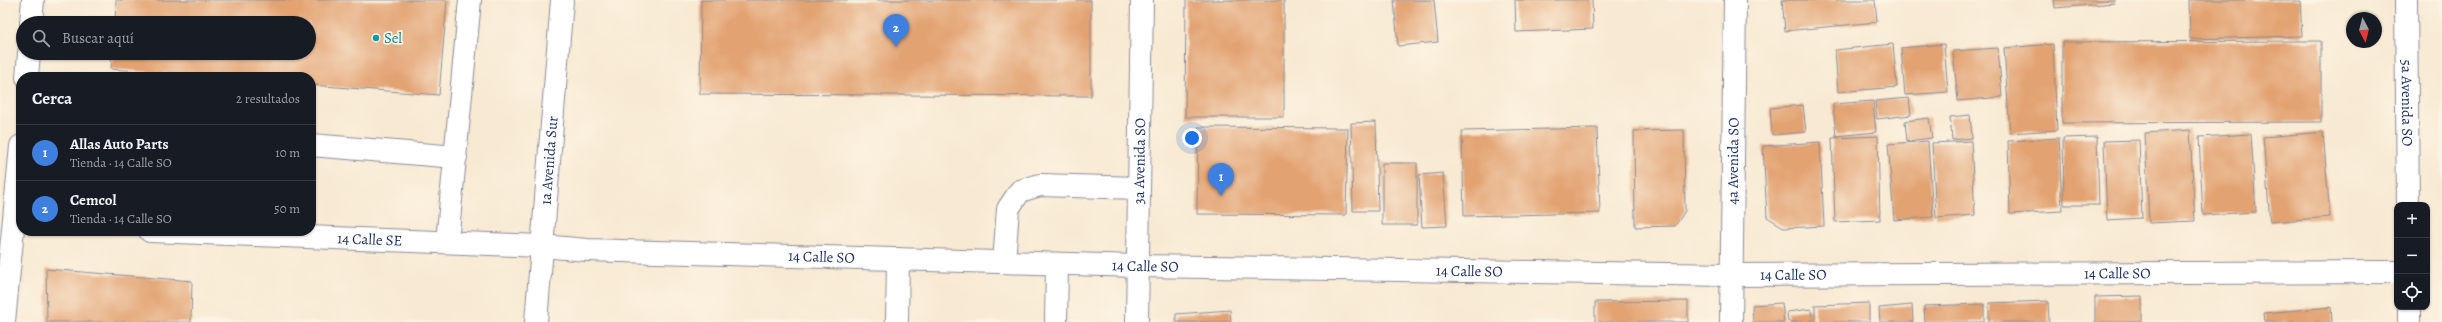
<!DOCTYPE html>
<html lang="es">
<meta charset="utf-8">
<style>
:root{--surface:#171b24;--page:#20242c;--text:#f1f3f6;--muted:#9ea1a6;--line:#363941;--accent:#2563eb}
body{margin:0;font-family:Alegreya,serif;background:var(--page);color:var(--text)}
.controls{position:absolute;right:12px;bottom:12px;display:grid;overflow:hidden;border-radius:8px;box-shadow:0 1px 3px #0004}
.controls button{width:36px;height:36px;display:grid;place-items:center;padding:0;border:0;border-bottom:1px solid var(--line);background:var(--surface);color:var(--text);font:20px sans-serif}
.compass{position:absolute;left:2346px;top:12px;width:36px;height:36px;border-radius:50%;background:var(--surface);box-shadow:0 1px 3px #0004;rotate:173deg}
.you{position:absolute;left:1192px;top:138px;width:14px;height:14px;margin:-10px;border:3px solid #fff;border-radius:50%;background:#1a73e8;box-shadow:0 0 0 6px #1a73e833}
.badge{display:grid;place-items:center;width:26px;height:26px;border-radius:50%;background:var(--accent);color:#fff;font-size:13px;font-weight:700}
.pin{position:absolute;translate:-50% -33px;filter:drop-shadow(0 1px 2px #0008)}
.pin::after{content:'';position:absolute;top:21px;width:14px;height:12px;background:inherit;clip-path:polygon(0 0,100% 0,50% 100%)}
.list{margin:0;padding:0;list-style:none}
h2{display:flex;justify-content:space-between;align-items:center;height:52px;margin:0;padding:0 16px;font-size:17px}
h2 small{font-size:13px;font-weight:400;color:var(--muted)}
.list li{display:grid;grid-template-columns:26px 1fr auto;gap:12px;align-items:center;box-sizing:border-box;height:56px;padding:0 16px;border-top:1px solid var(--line)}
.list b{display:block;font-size:15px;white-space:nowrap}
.list p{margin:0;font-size:13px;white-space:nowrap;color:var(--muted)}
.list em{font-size:13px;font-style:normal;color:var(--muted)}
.icon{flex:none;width:22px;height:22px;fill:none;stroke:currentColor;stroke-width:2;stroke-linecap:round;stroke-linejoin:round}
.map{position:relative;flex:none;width:2442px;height:322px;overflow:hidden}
.search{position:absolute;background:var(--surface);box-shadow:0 1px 3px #0004;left:16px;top:16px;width:300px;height:44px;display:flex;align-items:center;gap:10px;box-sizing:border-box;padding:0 14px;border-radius:22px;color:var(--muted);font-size:15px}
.panel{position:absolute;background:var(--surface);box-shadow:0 1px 3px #0004;left:16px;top:72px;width:300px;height:164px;border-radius:16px}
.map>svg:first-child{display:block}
.building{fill:#e2a271}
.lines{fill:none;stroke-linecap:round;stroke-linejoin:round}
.service-casing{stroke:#8a8c98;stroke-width:24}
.minor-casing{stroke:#8a8c98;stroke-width:24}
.tertiary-casing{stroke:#8a8c98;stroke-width:24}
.service{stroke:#fff;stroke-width:22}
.minor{stroke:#fff;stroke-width:22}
.tertiary{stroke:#fff;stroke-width:22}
.culture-dot{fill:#0f9aa8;stroke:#fcf5e5;stroke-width:1.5}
.labels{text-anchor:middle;stroke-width:3.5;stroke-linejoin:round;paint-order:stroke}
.culture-label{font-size:15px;fill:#0d838f;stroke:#fcf5e5;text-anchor:start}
.street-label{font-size:15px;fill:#1b2f5e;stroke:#fcf5e5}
</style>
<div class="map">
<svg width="2442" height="322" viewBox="0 0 2442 322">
<rect width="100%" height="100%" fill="#fcf5e5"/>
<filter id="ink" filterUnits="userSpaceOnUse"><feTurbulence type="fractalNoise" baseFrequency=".025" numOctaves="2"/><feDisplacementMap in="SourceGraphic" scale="8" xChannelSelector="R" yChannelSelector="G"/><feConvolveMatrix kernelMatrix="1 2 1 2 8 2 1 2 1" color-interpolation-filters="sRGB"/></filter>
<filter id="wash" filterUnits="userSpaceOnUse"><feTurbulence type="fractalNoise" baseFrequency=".012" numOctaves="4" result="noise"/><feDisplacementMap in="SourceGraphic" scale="16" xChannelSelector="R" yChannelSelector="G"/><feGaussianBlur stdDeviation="0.9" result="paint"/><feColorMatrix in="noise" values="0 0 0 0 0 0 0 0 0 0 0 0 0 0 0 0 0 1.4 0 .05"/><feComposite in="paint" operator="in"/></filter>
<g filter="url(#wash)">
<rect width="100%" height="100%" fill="#f8e9d2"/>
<g id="blocks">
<!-- building -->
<path class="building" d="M116 0H447L439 95 311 85V77H213L111 69 112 53H309V23H115Z
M701 0H1091V96L700 94Z
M1186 0H1284V117H1185Z
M1394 0H1434L1438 42 1398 46Z
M1515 0H1592L1593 29 1516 32Z
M1782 0H1875L1877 22 1785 31Z
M2054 0H2114L2115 3 2055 8Z
M2189 0H2300L2302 36 2190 39Z
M2321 41V122L2062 123V42Z
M1893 44 1897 87 1838 92 1835 50Z
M1944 44 1948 92 1905 95 1901 48Z
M2053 44 2057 130 2010 133 2004 48Z
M1998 48 2002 97 1958 101 1953 51Z
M1909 98 1911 115 1877 119 1875 101Z
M1873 101 1876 132 1836 136 1833 104Z
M1803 105 1806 132 1772 135 1770 108Z
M1970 115 1972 138 1952 140 1950 117Z
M1929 118 1932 138 1907 141 1905 121Z
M1376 122 1378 211H1353L1351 123Z
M1198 127 1348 128 1346 215 1197 214Z
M1597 128 1600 213 1464 216 1462 131Z
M1684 130 1685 211 1675 226 1635 227 1634 131Z
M2190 130 2195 221 2149 223 2145 133Z
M2323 132 2330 217 2270 222 2263 137Z
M2251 134 2256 212 2203 215 2199 137Z
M1878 136 1880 220 1835 222 1832 138Z
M2097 137 2099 205H2064L2063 138Z
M2059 138 2062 211 2010 214 2008 141Z
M2139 140 2142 218 2107 220 2104 141Z
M1928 141 1933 217 1894 220 1888 144Z
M1971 141 1975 215 1936 218 1932 143Z
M1820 142 1824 226 1785 228 1767 217 1763 146Z
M1382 163H1417V225H1382Z
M1443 173 1447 226 1422 227 1419 175Z
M46 269 192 281 191 322H47Z
M2142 296V322H2095V297Z
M1688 301V322H1595V302Z
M2048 301 2049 322H1989V303Z
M1782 303 1784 322H1753L1752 305Z
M1869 303V322H1815V305Z
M1984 304V322H1925L1924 306Z
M1912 305 1913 322H1880L1879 308Z
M2331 307 2332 322H2265L2264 313Z
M1811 309 1812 322H1788L1787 312Z
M1230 310 1231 322H1176V314Z"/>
</g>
</g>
<g filter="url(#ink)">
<use href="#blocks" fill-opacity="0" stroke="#8a8c98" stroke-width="1"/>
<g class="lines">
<!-- service casing -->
<g class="service-casing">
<path id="service" d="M311 145 456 157
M447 242 470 0
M1004 262 1008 209 1020 191 1040 185 1139 188
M897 322 898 259
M1056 322 1057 264"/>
</g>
<!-- minor casing -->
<g class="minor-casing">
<g id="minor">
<path id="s1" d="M2406 0 2408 205"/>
<path d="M31 23 33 0"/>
<path d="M27 77 29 53"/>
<path id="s2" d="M150 231 542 246 587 250 1138 266 1731 275 2397 272"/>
<path d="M2409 307V322"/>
<path d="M4 322 21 146"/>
<path id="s3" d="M1731 322 1735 0"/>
</g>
</g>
<!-- tertiary casing -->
<g class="tertiary-casing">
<g id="tertiary">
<path id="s4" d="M536 322 562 0"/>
<path id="s5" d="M1137 322 1142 0"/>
</g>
</g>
<!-- service -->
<use href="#service" class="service"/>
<!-- minor -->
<use href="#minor" class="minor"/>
<!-- tertiary -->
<use href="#tertiary" class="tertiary"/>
</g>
</g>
<!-- markers -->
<circle class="culture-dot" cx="376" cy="38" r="4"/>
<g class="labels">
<!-- culture labels -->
<g class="culture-label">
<text x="384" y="43">Sel</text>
</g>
<!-- street labels -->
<g class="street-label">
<text dy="5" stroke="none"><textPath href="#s1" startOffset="103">5a Avenida SO</textPath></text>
<text dy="5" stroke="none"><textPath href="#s4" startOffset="162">1a Avenida Sur</textPath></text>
<text dy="5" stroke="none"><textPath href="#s5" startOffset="161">3a Avenida SO</textPath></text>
<text dy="5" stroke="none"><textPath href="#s3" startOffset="161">4a Avenida SO</textPath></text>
<text dy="5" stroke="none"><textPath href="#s2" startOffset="220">14 Calle SE</textPath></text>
<text dy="5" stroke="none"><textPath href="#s2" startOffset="672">14 Calle SO</textPath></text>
<text dy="5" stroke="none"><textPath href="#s2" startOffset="996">14 Calle SO</textPath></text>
<text dy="5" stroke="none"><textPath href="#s2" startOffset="1320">14 Calle SO</textPath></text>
<text dy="5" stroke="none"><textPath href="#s2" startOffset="1968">14 Calle SO</textPath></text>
<text dy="5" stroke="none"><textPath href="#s2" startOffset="1644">14 Calle SO</textPath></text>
</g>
</g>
</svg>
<div class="controls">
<button>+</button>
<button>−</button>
<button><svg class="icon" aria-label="locate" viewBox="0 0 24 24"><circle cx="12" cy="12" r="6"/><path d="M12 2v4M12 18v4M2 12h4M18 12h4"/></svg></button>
</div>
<svg class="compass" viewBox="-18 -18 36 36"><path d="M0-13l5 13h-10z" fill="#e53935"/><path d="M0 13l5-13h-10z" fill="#9ea1a6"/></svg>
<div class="you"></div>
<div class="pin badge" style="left:1221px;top:196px;background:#3f7fe0">1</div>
<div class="pin badge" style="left:896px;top:47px;background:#3f7fe0">2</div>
<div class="search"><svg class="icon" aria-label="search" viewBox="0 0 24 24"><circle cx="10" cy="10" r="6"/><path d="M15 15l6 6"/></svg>Buscar aquí</div>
<section class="panel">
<h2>Cerca<small>2 resultados</small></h2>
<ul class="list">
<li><span class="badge" style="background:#3f7fe0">1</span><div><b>Allas Auto Parts</b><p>Tienda · 14 Calle SO</p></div><em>10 m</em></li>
<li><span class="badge" style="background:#3f7fe0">2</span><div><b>Cemcol</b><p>Tienda · 14 Calle SO</p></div><em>50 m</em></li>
</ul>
</section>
</div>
